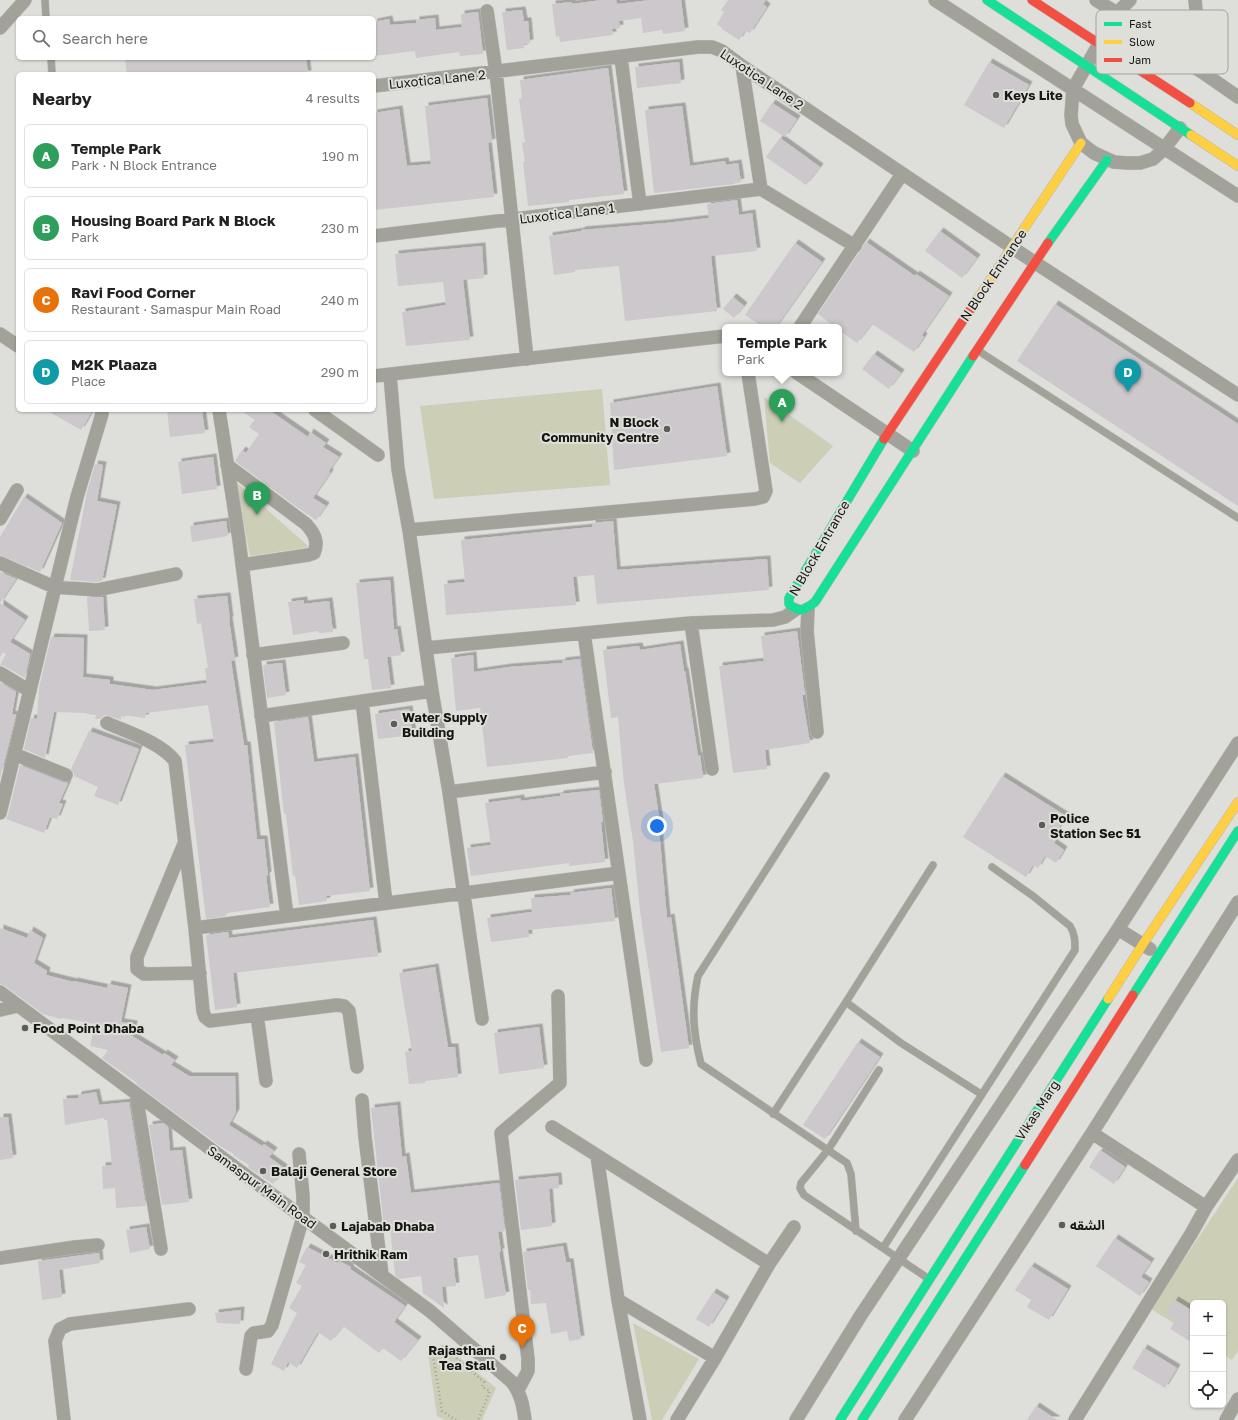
<!DOCTYPE html>
<meta charset="utf-8">
<style>
:root{--surface:#fff;--page:#f2f2f2;--text:#222;--muted:#767676;--line:#e0e0e0;--accent:#5c5d59}
body{margin:0;font-family:"Golos Text","Noto Sans Arabic",sans-serif;background:var(--page);color:var(--text)}
.controls{position:absolute;right:12px;bottom:12px;display:grid;overflow:hidden;border-radius:6px;box-shadow:0 1px 3px #0004}
.controls button{width:36px;height:36px;display:grid;place-items:center;padding:0;border:0;border-bottom:1px solid var(--line);background:var(--surface);color:var(--text);font:20px sans-serif}
.you{position:absolute;left:657px;top:826px;width:14px;height:14px;margin:-10px;border:3px solid #fff;border-radius:50%;background:#1a73e8;box-shadow:0 0 0 6px #1a73e833}
.badge{display:grid;place-items:center;width:26px;height:26px;border-radius:50%;background:var(--accent);color:#fff;font-size:13px;font-weight:700}
.pin{position:absolute;translate:-50% -33px;filter:drop-shadow(0 1px 2px #0008)}
.pin::after{content:'';position:absolute;top:21px;width:14px;height:12px;background:inherit;clip-path:polygon(0 0,100% 0,50% 100%)}
.popup{position:absolute;left:722px;top:324px;width:120px;height:52px;box-sizing:border-box;display:grid;place-content:center;border-radius:6px;background:var(--surface);filter:drop-shadow(0 1px 3px #0005);font-size:13px;white-space:nowrap;color:var(--muted)}
.popup b{font-size:15px;color:var(--text)}
.popup::after{content:'';position:absolute;left:50%;top:100%;margin-left:-8px;border:8px solid transparent;border-top-color:var(--surface)}
.list{margin:0;padding:0;list-style:none}
h2{display:flex;justify-content:space-between;align-items:center;height:52px;margin:0;padding:0 16px;font-size:17px}
h2 small{font-size:13px;font-weight:400;color:var(--muted)}
.list li{display:grid;grid-template-columns:26px 1fr auto;gap:12px;align-items:center;box-sizing:border-box;height:64px;margin:0 8px 8px;padding:0 8px;border:1px solid var(--line);border-radius:6px}
.list b{display:block;font-size:15px;white-space:nowrap}
.list p{margin:0;font-size:13px;white-space:nowrap;color:var(--muted)}
.list em{font-size:13px;font-style:normal;color:var(--muted)}
.icon{flex:none;width:22px;height:22px;fill:none;stroke:currentColor;stroke-width:2;stroke-linecap:round;stroke-linejoin:round}
.map{position:relative;flex:none;width:1238px;height:1420px;overflow:hidden}
.search{position:absolute;background:var(--surface);box-shadow:0 1px 3px #0004;left:16px;top:16px;width:360px;height:44px;display:flex;align-items:center;gap:10px;box-sizing:border-box;padding:0 14px;border-radius:6px;color:var(--muted);font-size:15px}
.panel{position:absolute;background:var(--surface);box-shadow:0 1px 3px #0004;left:16px;top:72px;width:360px;height:340px;border-radius:6px}
.map>svg:first-child{display:block}
.green{fill:#ccceb6}
.building{fill:#ccc8cb;filter:url(#shadow)}
.lines{fill:none;stroke-linecap:round;stroke-linejoin:round}
.lane-casing{stroke:#b9b9b7;stroke-width:8}
.street-casing{stroke:#b9b9b7;stroke-width:14}
.fast-casing{stroke:#b9b9b7;stroke-width:10}
.slow-casing{stroke:#b9b9b7;stroke-width:10}
.jam-casing{stroke:#b9b9b7;stroke-width:10}
.path{stroke:#a2a29d;stroke-width:2.5;stroke-dasharray:1 3;stroke-linecap:butt}
.lane{stroke:#a2a29a;stroke-width:7}
.street{stroke:#a2a29a;stroke-width:13}
.fast{stroke:#16e098;stroke-width:9}
.slow{stroke:#ffcf43;stroke-width:9}
.jam{stroke:#f24e42;stroke-width:9}
.poi-dot{fill:#5c5d59;stroke:#dfdfd9;stroke-width:1.5}
.labels{text-anchor:middle;stroke-width:4;stroke-linejoin:round;paint-order:stroke}
.street-label{font-size:13px;fill:#161714;stroke:#dfdfd9}
.poi-label{font-size:13px;font-weight:bold;fill:#161714;stroke:#dfdfd9;text-anchor:start}
.key{fill:#dfdfd9;stroke:#a3a39e;stroke-width:1}
.key-label{font-size:11px;fill:#161714}
</style>
<div class="map">
<svg width="1238" height="1420" viewBox="0 0 1238 1420">
<defs>
<filter id="shadow"><feDropShadow dx="3.5" dy="-3.5" stdDeviation="0" flood-color="#0004"/></filter>
</defs>
<rect width="100%" height="100%" fill="#dededa"/>
<!-- green -->
<path class="green" d="M602 389 610 485 434 499 420 406Z
M764 397 833 446 800 483 770 463Z
M236 482 309 547 250 556Z
M1238 1178V1351L1232 1360 1223 1354V1303H1193V1335L1151 1309Z
M633 1323 699 1359 662 1420H652Z
M443 1344 496 1388 482 1420H445L437 1416 428 1353Z"/>
<!-- building -->
<path class="building" d="M602 0H616L617 4 651 0H681L685 31 663 34 662 30 643 33 641 18 619 21 620 28 612 29 613 35 560 42 559 36 556 37 552 4 572 2V4Z
M728 0H766L763 4 767 7 750 33 745 31 739 40 722 29V28L717 24 724 12 721 10Z
M522 10 524 21H528L530 43 523 44 524 48 507 50 502 12Z
M478 12 483 54 460 56 459 52 416 58 415 51 374 56V22L389 19 390 25 416 23V20L435 18 436 30 462 27 461 14Z
M125 58H306L308 74H127Z
M679 62 681 83 637 88 635 67Z
M989 62 1029 85 1004 128 964 105Z
M608 68 624 194 569 200V202L528 206 523 162H525L522 143 525 142 519 99 522 98 520 80Z
M487 98 492 142 488 143 494 197 374 210V113L399 109 407 166 431 164 425 106Z
M772 103 797 119 785 137 760 121Z
M682 106 690 166 725 161 726 165 738 163 741 182 735 183V184L654 193 645 110Z
M780 138 820 167 806 185 766 157Z
M737 200 739 215 752 213 757 251 711 256 717 311 625 321 619 266 575 270V272L554 275 549 236 582 231 581 230 666 223 709 218 707 204Z
M940 231 977 258 962 278 925 251Z
M866 242 915 276 916 274 949 296 922 335 924 337 914 352 872 324 857 343 839 330V327H835L818 314Z
M795 243 822 262 776 327H763L745 315Z
M482 246 484 278 463 280 470 340 406 346 402 312 446 305 443 282 398 286 395 254Z
M733 297 744 306 734 318 723 309Z
M1055 304 1238 424V506L1017 361Z
M874 354 901 373 889 389 862 369Z
M717 386 727 456 614 470 610 403Z
M46 410H93L81 430Z
M167 410H202L205 433 170 437Z
M240 410H269L308 437 310 432 326 443 323 447 339 457 329 471 330 473 313 498 326 506 316 520 294 505 235 461 242 450 246 453 259 434 249 427 255 420Z
M213 457 217 489 182 494 178 462Z
M95 464 103 465 97 501 117 505 102 581 96 582 70 580 87 492Z
M24 497 62 523 40 572 0 555V537Z
M226 521 228 536 192 542 190 526Z
M613 521 617 570 767 559 769 590 597 604 594 575 573 577 576 605 446 615 444 584 465 582 461 540 592 527V523Z
M0 572 16 579 0 603 25 620 10 642 30 654 25 678 4 666 0 665 6 654 3 652 0 657Z
M390 580 394 630 397 629 401 655 387 657 391 688 372 690 368 659H364L356 583Z
M227 596 230 620H229L235 660 231 661 244 745H247L257 839H264L268 875 266 876 270 907 226 913V916L206 919 185 745 214 742 208 705 146 713 145 718 121 715V720L106 715 103 716 100 719H95L96 715 87 714V713L54 712 45 758 24 749 31 718 37 719 39 688 51 637 84 638 83 677 110 680V684L153 690 207 683 205 668H208L201 623 197 624 194 599Z
M87 597H103L105 630 89 631Z
M304 600V604L329 601 333 632 319 633 318 631 293 635 288 602Z
M797 631 805 695H802L810 743 765 750 767 769 733 773 719 666 764 661 761 636Z
M680 644 684 671H685L698 756 700 755 703 778 654 784 661 829H659L667 918 671 917 689 1048 661 1052 640 911 633 841 624 784 618 717 611 718 603 650 639 646 640 650Z
M473 655 474 672 509 667 562 663V661L580 659 593 753 568 756V758L487 767 480 708 456 711 451 658Z
M282 663 286 695 267 698 263 665Z
M0 682 16 692 12 714 16 715 0 779Z
M409 709 413 735 378 739 375 714Z
M308 717 314 762 355 757 370 891 326 896 327 901 299 905 295 875 293 876 286 814H284L274 722Z
M89 731 139 749 118 805 94 796 98 787 74 776V774L71 769Z
M20 765 63 782 68 783 59 803 63 804 57 819 50 817 44 833 6 819 8 815Z
M1002 776 1066 816 1057 831 1060 833 1054 843 1064 850 1056 863 1045 856 1038 868 1033 865 1026 877 963 837Z
M599 790 603 822H601L605 862 569 866V863L471 876 467 848 491 845 485 803 521 798V801L560 796V794Z
M611 888 615 921 528 930 529 937 491 942 487 918 532 912 531 898 571 895 570 893Z
M373 920 378 956 233 973 237 1007 215 1010 206 935 228 932 229 938Z
M0 928 27 938 30 930 43 938 34 963 47 971 46 975 74 982V981L107 988 108 984 128 988 121 1022 134 1024 132 1036 163 1055 164 1053 175 1060 171 1065 189 1076H235L236 1112 229 1125 262 1146 264 1144 274 1151 269 1157 284 1168 273 1184 248 1167 249 1165 233 1155 234 1154 220 1146 136 1084 137 1083 102 1058 108 1050 90 1046 95 1024 62 1018 61 1019 43 1014 5 986 0 984Z
M435 967 448 1047H455L458 1077 425 1081V1083L409 1084 405 1052 412 1051 399 973Z
M539 1027 544 1068 499 1074 494 1033Z
M858 1042 880 1057 825 1139 803 1125Z
M96 1092 99 1105 129 1102 146 1206 116 1208 115 1188 103 1189 102 1166 112 1165 107 1120H104V1118L65 1125 63 1099 78 1098V1095Z
M397 1105 402 1157 406 1156 411 1193 499 1183 505 1231 498 1232 501 1252H499L506 1295 485 1299 478 1255 453 1258 456 1286 442 1287 444 1308 423 1293 421 1276 399 1279 395 1275 390 1227 384 1228 371 1108Z
M0 1117H8L13 1158 0 1160Z
M163 1123 168 1127 170 1151 182 1150 189 1202 162 1205 149 1125Z
M1100 1150 1125 1167 1114 1184 1089 1167Z
M558 1176 559 1188 549 1189 552 1226 521 1230 515 1180Z
M146 1227 150 1249 130 1253 126 1230Z
M1115 1238 1151 1262 1141 1277 1149 1282 1140 1296 1096 1266Z
M563 1246 566 1262H570L581 1339 569 1341 567 1331 551 1334 546 1303 531 1304 530 1290H528L523 1252Z
M307 1247 338 1263 339 1261 351 1267 350 1269 405 1306 394 1322 418 1340 401 1361 383 1348 379 1353 343 1326 331 1341 318 1332 297 1368 288 1362 284 1371 271 1364 297 1313 289 1308 302 1286 296 1283 306 1265 299 1262Z
M99 1253 100 1263 59 1270 62 1297 42 1300 38 1261Z
M1031 1266 1068 1289 1049 1320 1027 1307 1031 1300 1015 1290Z
M713 1292 726 1300 709 1327 696 1319Z
M1175 1300 1193 1311V1343L1170 1329 1176 1319 1166 1313Z
M241 1310 240 1324 217 1323 215 1313Z
M1144 1348 1177 1368 1165 1388 1132 1368Z
M1036 1406 1057 1420H1027Z"/>
<g class="lines">
<!-- lane casing -->
<g class="lane-casing">
<path id="lane" d="M45 0 46 18
M51 58 52 74
M977 350 1238 518
M826 776 698 976C691 1008 693 1032 701 1064L847 1163 851 1174 856 1231
M846 1002 901 1043 981 1094
M879 1070 828 1150 801 1183 800 1188 804 1195 929 1279
M773 1114 846 1002 933 865
M883 1248 1075 950C1075 941 1075 934 1070 926L1033 896 992 867"/>
</g>
<!-- street casing -->
<g class="street-casing">
<path id="street" d="M935 0 1238 196
M1096 0 1117 13
M1130 0 1117 13 1073 89 1071 115 1072 124 1081 143 1094 153 1114 162 1127 163H1140L1153 159 1164 149 1180 128
M1195 0 1202 72
M487 11 496 72 527 359
M0 28 25 0
M1141 34 1202 72 1238 97
M621 58 640 204
M742 66 761 189 855 246
M374 86 698 47H712L722 51 742 66 1034 262 1238 395
M374 236 761 189
M800 327 902 174
M0 334 18 346
M797 373 913 451
M390 375 398 469 409 530 432 691 449 792 482 1019
M374 376 725 336
M219 410 239 540 287 916
M315 410 378 455
M227 465 306 524C314 533 319 541 314 553L308 555 242 565
M0 519 17 490
M409 530 755 499 763 497 766 491 748 373
M0 563 54 587 97 590 176 574
M808 609 807 631 817 732
M691 623 712 769
M584 633 646 1060
M426 648 691 623 773 620 785 617 795 610
M253 655 343 643
M0 673 30 691
M362 701 386 903
M261 716 432 691
M107 723C129 733 160 742 175 761L195 928 203 1011 205 1017 210 1021 337 1005 344 1006 349 1011 357 1067
M14 754 66 775
M449 792 605 772
M0 813 77 497 102 414 101 410
M184 844 137 957V969L144 974 200 973
M195 928 619 873
M1118 929 1150 949
M0 992 240 1171 430 1311 512 1382C521 1394 523 1405 525 1420
M0 1010 18 1006
M257 1015 266 1081
M136 1094 161 1249
M362 1100 365 1137 382 1275
M552 1127 769 1264 715 1358 677 1420
M1092 1133 1206 1207
M597 1156 618 1300 640 1420
M0 1258 75 1247 98 1245
M769 1264 794 1227
M618 1300 715 1358
M246 1369 251 1336 254 1333 268 1331 272 1325 303 1217V1196L299 1154
M518 1390 528 1371V1359L501 1133 560 1083 558 996
M64 1420 55 1341 60 1329 70 1324 189 1309
M796 1420 861 1315 1118 929 1238 743
M905 1420 1092 1133 1238 902
M1075 1420 1191 1234 1206 1207 1238 1160
M1226 1420 1238 1399"/>
</g>
<!-- fast casing -->
<g class="fast-casing">
<path id="fast" d="M987 0 1191 135
M1048 243 1107 160
M884 439 789 598V604C799 613 805 610 815 602L973 356
M1133 995 1238 831
M840 1420 1108 999
M862 1420 1025 1165"/>
</g>
<!-- slow casing -->
<g class="slow-casing">
<path id="slow" d="M1190 103 1238 135
M1191 135 1238 166
M970 310 1081 143
M1108 999 1143 944 1238 802"/>
</g>
<!-- jam casing -->
<g class="jam-casing">
<path id="jam" d="M1032 0 1190 103
M973 356 1048 243
M884 439 970 310
M1025 1165 1133 995"/>
</g>
<!-- path -->
<path class="path" d="M456 1420 442 1411 433 1356 447 1350 484 1382 482 1387 490 1391 478 1420"/>
<!-- lane -->
<use href="#lane" class="lane"/>
<!-- street -->
<use href="#street" class="street"/>
<!-- fast -->
<use href="#fast" class="fast"/>
<!-- slow -->
<use href="#slow" class="slow"/>
<!-- jam -->
<use href="#jam" class="jam"/>
</g>
<!-- markers -->
<g class="poi-dot">
<circle cx="996" cy="95" r="4"/>
<circle cx="667" cy="429" r="4"/>
<circle cx="394" cy="724" r="4"/>
<circle cx="1042" cy="825" r="4"/>
<circle cx="25" cy="1028" r="4"/>
<circle cx="263" cy="1171" r="4"/>
<circle cx="1062" cy="1225" r="4"/>
<circle cx="333" cy="1226" r="4"/>
<circle cx="326" cy="1254" r="4"/>
<circle cx="503" cy="1357" r="4"/>
</g>
<g class="labels">
<!-- street labels -->
<g class="street-label">
<text transform="translate(437 79) rotate(-6)" y="5">Luxotica Lane 2</text>
<text transform="translate(762 79) rotate(34)" y="5">Luxotica Lane 2</text>
<text transform="translate(567 213) rotate(-7)" y="5">Luxotica Lane 1</text>
<text transform="translate(993 275) rotate(-56)" y="5">N Block Entrance</text>
<text transform="translate(819 548) rotate(-60)" y="5">N Block Entrance</text>
<text transform="translate(1037 1110) rotate(-57)" y="5">Vikas Marg</text>
<text transform="translate(262 1187) rotate(36)" y="5">Samaspur Main Road</text>
</g>
<!-- poi labels -->
<g class="poi-label">
<text x="1004" y="100">Keys Lite</text>
<text x="659" y="427" text-anchor="end">N Block<tspan x="659" dy="15">Community Centre</tspan></text>
<text x="402" y="722">Water Supply<tspan x="402" dy="15">Building</tspan></text>
<text x="1050" y="823">Police<tspan x="1050" dy="15">Station Sec 51</tspan></text>
<text x="33" y="1033">Food Point Dhaba</text>
<text x="271" y="1176">Balaji General Store</text>
<text x="1070" y="1230">الشقه</text>
<text x="341" y="1231">Lajabab Dhaba</text>
<text x="334" y="1259">Hrithik Ram</text>
<text x="495" y="1355" text-anchor="end">Rajasthani<tspan x="495" dy="15">Tea Stall</tspan></text>
</g>
</g>
<!-- legend -->
<rect x="1096" y="10" width="132" height="64" rx="6" class="key"/>
<rect x="1104" y="22" width="18" height="4" fill="#16e098"/>
<rect x="1104" y="40" width="18" height="4" fill="#ffcf43"/>
<rect x="1104" y="58" width="18" height="4" fill="#f24e42"/>
<g class="key-label">
<text x="1129" y="28">Fast</text>
<text x="1129" y="46">Slow</text>
<text x="1129" y="64">Jam</text>
</g>
</svg>
<div class="controls">
<button>+</button>
<button>−</button>
<button><svg class="icon" aria-label="locate" viewBox="0 0 24 24"><circle cx="12" cy="12" r="6"/><path d="M12 2v4M12 18v4M2 12h4M18 12h4"/></svg></button>
</div>
<div class="you"></div>
<div class="pin badge" style="left:782px;top:422px;background:#2e9e5b">A</div>
<div class="popup"><b>Temple Park</b>Park</div>
<div class="pin badge" style="left:257px;top:515px;background:#2e9e5b">B</div>
<div class="pin badge" style="left:522px;top:1348px;background:#e8710a">C</div>
<div class="pin badge" style="left:1128px;top:392px;background:#0f9aa8">D</div>
<div class="search"><svg class="icon" aria-label="search" viewBox="0 0 24 24"><circle cx="10" cy="10" r="6"/><path d="M15 15l6 6"/></svg>Search here</div>
<section class="panel">
<h2>Nearby<small>4 results</small></h2>
<ul class="list">
<li><span class="badge" style="background:#2e9e5b">A</span><div><b>Temple Park</b><p>Park · N Block Entrance</p></div><em>190 m</em></li>
<li><span class="badge" style="background:#2e9e5b">B</span><div><b>Housing Board Park N Block</b><p>Park</p></div><em>230 m</em></li>
<li><span class="badge" style="background:#e8710a">C</span><div><b>Ravi Food Corner</b><p>Restaurant · Samaspur Main Road</p></div><em>240 m</em></li>
<li><span class="badge" style="background:#0f9aa8">D</span><div><b>M2K Plaaza</b><p>Place</p></div><em>290 m</em></li>
</ul>
</section>
</div>
